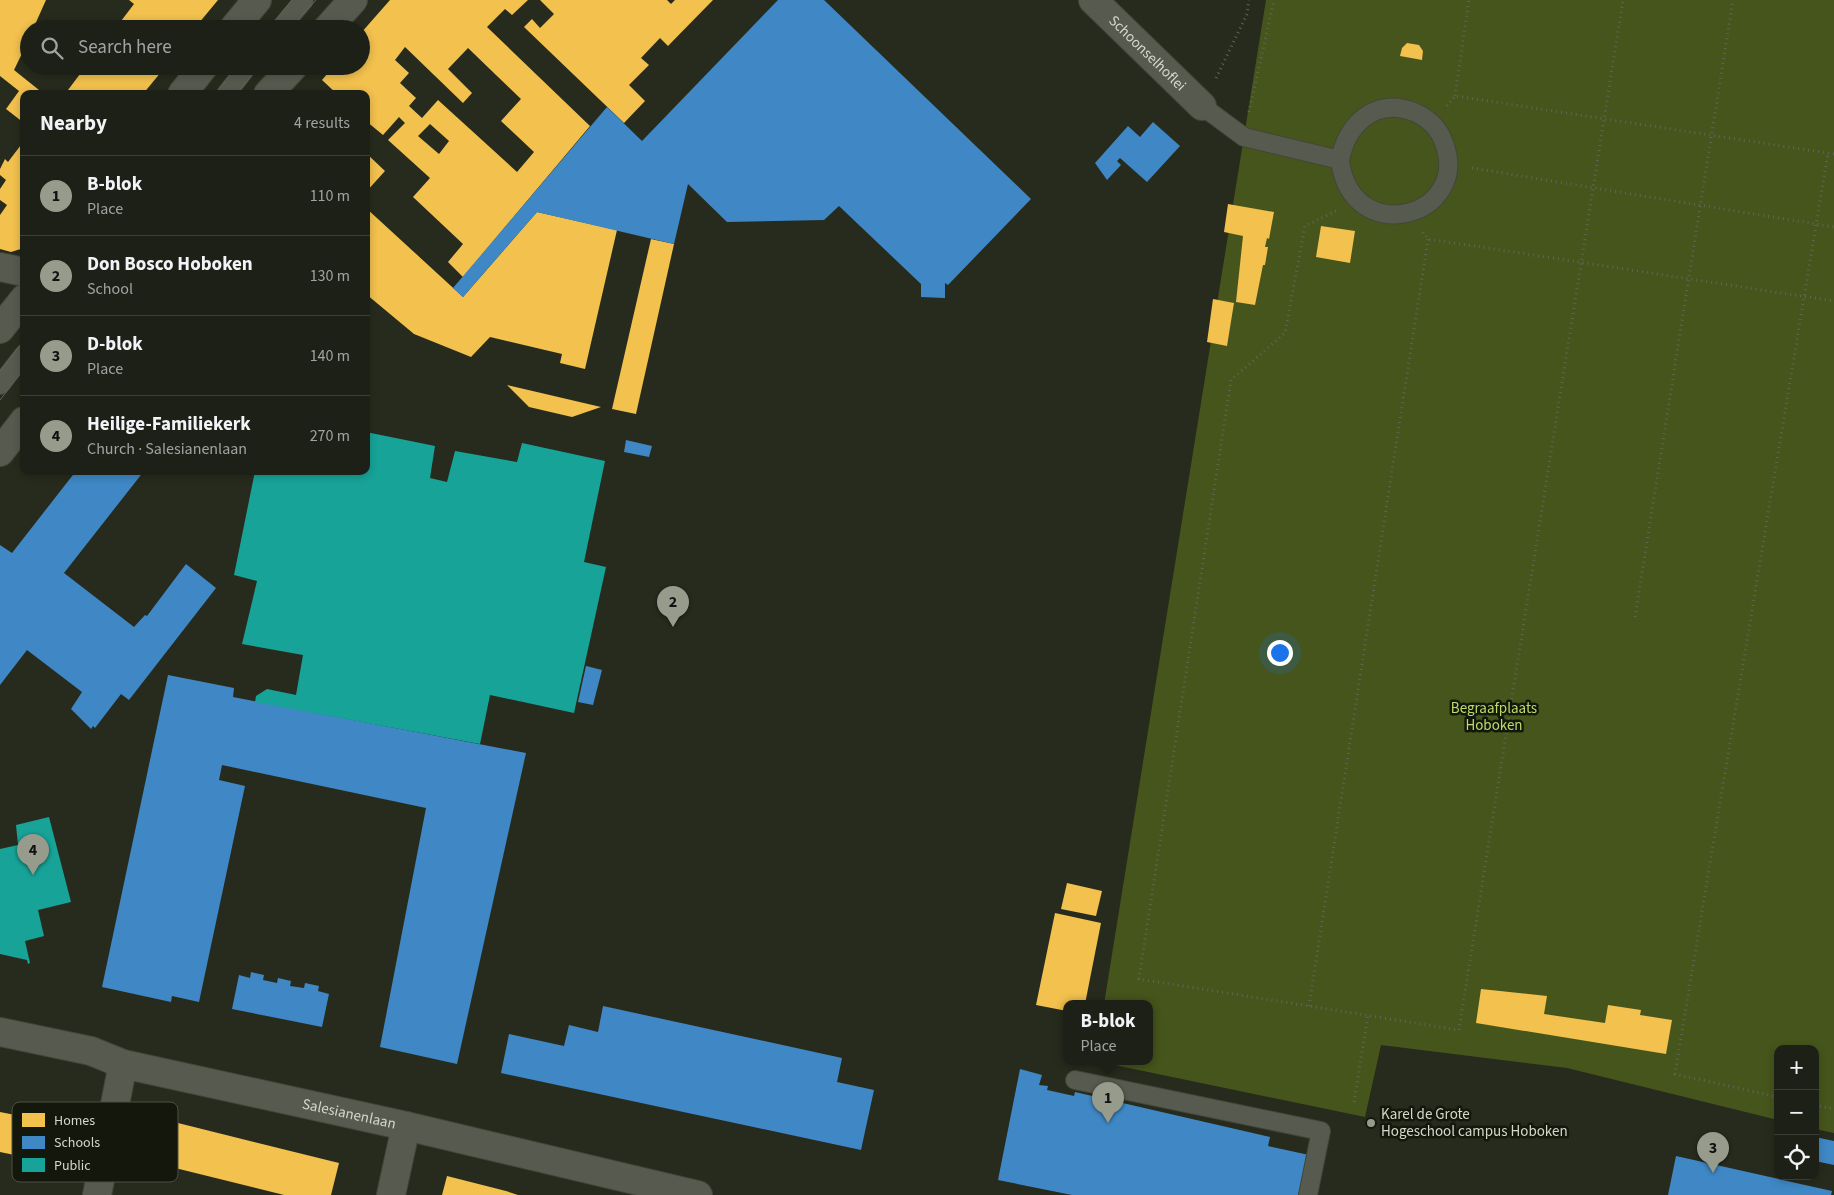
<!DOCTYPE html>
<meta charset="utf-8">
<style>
:root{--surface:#1d2016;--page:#2a2d23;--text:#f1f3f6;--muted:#a0a3a1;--line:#3b3e35;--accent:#979b8c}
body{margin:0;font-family:"Source Sans 3",sans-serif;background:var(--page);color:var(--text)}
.controls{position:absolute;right:15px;bottom:15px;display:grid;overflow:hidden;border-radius:10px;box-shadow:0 2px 8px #0003}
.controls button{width:45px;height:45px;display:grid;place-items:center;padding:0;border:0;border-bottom:1px solid var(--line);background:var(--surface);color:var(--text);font:25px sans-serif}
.you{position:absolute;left:1279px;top:652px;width:18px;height:18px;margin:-12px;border:4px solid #fff;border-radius:50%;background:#1a73e8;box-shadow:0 0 0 8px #1a73e833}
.badge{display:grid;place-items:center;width:32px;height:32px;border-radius:50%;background:var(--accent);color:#111;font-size:16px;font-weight:700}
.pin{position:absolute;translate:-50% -41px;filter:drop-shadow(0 1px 2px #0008)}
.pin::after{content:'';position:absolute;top:26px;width:18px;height:15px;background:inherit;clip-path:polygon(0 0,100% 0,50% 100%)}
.popup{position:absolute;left:1063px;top:1000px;width:90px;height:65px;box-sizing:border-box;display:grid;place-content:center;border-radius:10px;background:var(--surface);filter:drop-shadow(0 1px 4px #0005);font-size:16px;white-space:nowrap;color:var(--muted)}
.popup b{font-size:19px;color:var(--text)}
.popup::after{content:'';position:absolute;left:50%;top:100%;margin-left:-10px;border:10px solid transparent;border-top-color:var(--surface)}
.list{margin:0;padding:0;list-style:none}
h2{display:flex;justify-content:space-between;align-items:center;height:65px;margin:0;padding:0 20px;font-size:21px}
h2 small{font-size:16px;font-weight:400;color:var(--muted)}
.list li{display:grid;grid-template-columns:32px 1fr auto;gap:15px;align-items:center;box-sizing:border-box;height:80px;padding:0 20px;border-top:1px solid var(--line)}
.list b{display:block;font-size:19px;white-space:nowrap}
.list p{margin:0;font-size:16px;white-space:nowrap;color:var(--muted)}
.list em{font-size:16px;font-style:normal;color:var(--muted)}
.icon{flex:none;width:28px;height:28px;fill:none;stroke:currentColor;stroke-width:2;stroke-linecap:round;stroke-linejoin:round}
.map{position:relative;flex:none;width:1834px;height:1195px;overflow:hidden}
.search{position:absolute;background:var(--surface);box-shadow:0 2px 8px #0003;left:20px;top:20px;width:350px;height:55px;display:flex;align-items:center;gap:12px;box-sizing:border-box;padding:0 18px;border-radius:28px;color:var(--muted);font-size:19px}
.panel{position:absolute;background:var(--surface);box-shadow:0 2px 8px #0003;left:20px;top:90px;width:350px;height:385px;border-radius:10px}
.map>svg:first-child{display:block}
.green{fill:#46551b}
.homes{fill:#f2c14e;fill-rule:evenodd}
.schools{fill:#3f88c5}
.public{fill:#17a398}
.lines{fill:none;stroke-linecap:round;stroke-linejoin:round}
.lane-casing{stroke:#424639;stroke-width:20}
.street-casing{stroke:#424639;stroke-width:30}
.secondary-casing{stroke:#424639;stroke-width:30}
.path{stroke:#616459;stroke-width:3;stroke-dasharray:1 4;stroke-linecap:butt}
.lane{stroke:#575b4f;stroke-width:18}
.street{stroke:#575b4f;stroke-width:28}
.secondary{stroke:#575b4f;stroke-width:28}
.tram{stroke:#63665c;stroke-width:1}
.poi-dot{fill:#979b8c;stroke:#14170c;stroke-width:2}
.labels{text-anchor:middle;stroke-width:5;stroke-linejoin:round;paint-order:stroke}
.street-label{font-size:15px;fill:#d3d8c8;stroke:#14170c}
.park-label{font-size:15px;fill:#bcdb69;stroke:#14170c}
.poi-label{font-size:15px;fill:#d3d8c8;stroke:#14170c;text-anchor:start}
.key{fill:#14170c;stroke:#4d5144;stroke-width:1}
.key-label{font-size:14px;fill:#d3d8c8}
</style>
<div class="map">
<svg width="1834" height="1195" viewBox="0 0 1834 1195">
<rect width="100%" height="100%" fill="#272b1d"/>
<!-- green -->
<path class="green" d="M1266 0H1834V1133L1815 1129V1049H1778V1120L1567 1068 1381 1045 1365 1117 1100 1062H1149V1004H1104Z"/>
<!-- homes -->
<path class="homes" d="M0 0H46L33 29H29V39L14 70 44 94H24V123L6 109 19 91 0 76Z
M129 0H218L194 29H115L134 4Z
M390 0H528L512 15 505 9 487 27 590 126 463 277 448 262 463 244 413 197 430 178 388 140 405 123 399 117 383 135 366 121V94H337L322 80 334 66H361V33ZM405 47 463 103 472 93 448 69 468 48 521 99 501 121 534 152 517 172 438 100 422 118 409 106 416 98 400 83 409 73 395 60ZM430 124 449 141 439 154 418 136Z
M540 0H667L671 4 675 0H713L668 46 660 38 641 58 649 65 629 85 645 101 624 123 524 27 532 19 540 28 554 14Z
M1407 43 1419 45 1423 51 1422 60 1400 56 1402 48Z
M86 66H166L143 94H65Z
M24 141V248L11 252 0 249V215L7 205 0 200V189L6 180 0 175V169L5 159 8 162Z
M366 153 385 171 366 192Z
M1228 204 1274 212 1269 239 1267 238 1265 247H1268L1265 265H1263L1255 305 1236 302 1243 236 1224 232Z
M366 208 463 297 537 212 617 230 585 369 560 363 562 354 490 337 471 357 414 334 366 294Z
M1321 226 1355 231 1350 263 1316 257Z
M651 239 674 244 636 414 612 409Z
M1213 299 1234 303 1227 346 1207 342Z
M507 385 601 407 572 417 529 407Z
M1067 883 1102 891 1096 916 1061 909Z
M1055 913 1101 923 1085 1004H1067V1011L1036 1005Z
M1481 989 1547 996 1544 1014 1605 1023 1608 1005 1641 1010 1640 1015 1672 1020 1666 1054 1476 1023Z
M0 1112 61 1124 53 1163 0 1152Z
M174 1122 339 1163 331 1195H284L163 1165Z
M447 1176 506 1191 518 1195H442Z"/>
<!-- schools -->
<path class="schools" d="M778 0H824L1031 199 948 285 945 283V298L921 297V284L839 206 824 220 727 222 688 184 674 244 537 212 463 297 453 288 607 107 642 141Z
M1153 122 1180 146 1147 182 1120 158 1117 161 1121 165 1107 180 1095 163 1128 126 1140 137Z
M626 440 652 446 649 457 624 452Z
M76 471H144L64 573 134 627 145 615 147 616 186 564 216 588 129 700 121 694 95 728 93 726 91 729 71 709 82 692 27 650 0 685V545L12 553Z
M586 666 602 670 593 705 578 702Z
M168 675 234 688 233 697 526 753 457 1064 380 1047 426 808 222 765 219 780 245 786 199 1002 172 996 171 1002 102 987Z
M251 972 264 975 263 980 277 983 278 978 291 981 290 986 304 988 305 983 319 986 318 991 329 994 322 1027 232 1009 239 975 250 978Z
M603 1006 842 1058 837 1082 874 1090 861 1150 501 1073 509 1034 564 1046 569 1025 598 1032Z
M1020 1069 1042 1075 1039 1085 1048 1086 1047 1090 1074 1096 1075 1092 1270 1137 1268 1146 1309 1155 1300 1195H1072L998 1180Z
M1815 1137 1834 1141V1165L1815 1161Z
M1676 1156 1832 1191 1831 1195H1668Z"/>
<!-- public -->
<path class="public" d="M366 432 435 446 430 478 447 482 455 451 517 462 522 443 605 461 584 562 606 567 574 713 490 695 480 744 255 702 256 696 267 689 296 695 303 655 242 644 257 581 234 575 255 471 276 475 277 471H366Z
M49 817 71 902 38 910 44 936 25 941 30 963 28 964 27 960 0 954V849L18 845 16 825Z"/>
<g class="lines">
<!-- lane casing -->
<g class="lane-casing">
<path id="lane" d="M280 29 304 0
M226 94 248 66
M1202 106 1244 137 1340 160C1347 124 1375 97 1414 112 1428 118 1439 128 1444 143 1472 217 1351 250 1340 160
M0 385 24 354
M1075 1080 1321 1131 1308 1195"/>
</g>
<!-- street casing -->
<g class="street-casing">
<g id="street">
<path id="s1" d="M1093 0 1202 106"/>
<path d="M0 267 24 272"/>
<path id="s2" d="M0 1032 91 1051 123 1064 406 1126 698 1195"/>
<path d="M97 1195 123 1064"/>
<path d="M391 1195 406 1126"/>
</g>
</g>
<!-- secondary casing -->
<g class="secondary-casing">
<path id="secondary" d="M233 29 257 0
M327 29 353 0
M182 94 204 66
M268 94 294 66
M0 329 24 299
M0 452 24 421"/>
</g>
<!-- path -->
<path class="path" d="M1216 78 1247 14 1249 0
M1455 96 1469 0
M1447 106 1455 96 1834 154
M1249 112 1274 0
M1472 168 1834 227
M1336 211 1305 226 1285 333 1231 380 1139 979 1459 1030 1623 0
M1423 232 1428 239 1834 301
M1635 617 1733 0
M1309 1006 1428 239
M1778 1097 1675 1074 1828 153
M1354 1102 1368 1015
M1815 1105 1834 1109"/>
<!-- lane -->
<use href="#lane" class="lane"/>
<!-- street -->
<use href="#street" class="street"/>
<!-- secondary -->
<use href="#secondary" class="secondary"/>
<!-- tram -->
<path class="tram" d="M268 29 292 0
M290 29 316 0
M215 94 237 66
M237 94 259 66
M0 371 24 340
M0 400 24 369"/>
</g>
<!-- markers -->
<circle class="poi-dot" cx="1371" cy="1123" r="5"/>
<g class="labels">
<!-- street labels -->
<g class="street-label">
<text dy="5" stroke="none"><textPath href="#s1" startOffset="76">Schoonselhoflei</textPath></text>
<text dy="5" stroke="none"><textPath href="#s2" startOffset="359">Salesianenlaan</textPath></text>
</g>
<!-- park labels -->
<g class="park-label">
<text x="1494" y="713">Begraafplaats<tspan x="1494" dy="17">Hoboken</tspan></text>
</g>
<!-- poi labels -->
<g class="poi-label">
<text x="1381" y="1119">Karel de Grote<tspan x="1381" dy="17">Hogeschool campus Hoboken</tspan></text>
</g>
</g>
<!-- legend -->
<rect x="12" y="1102" width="166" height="80" rx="8" class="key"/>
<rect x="22" y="1113" width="23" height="14" fill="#f2c14e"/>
<rect x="22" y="1136" width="23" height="13" fill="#3f88c5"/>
<rect x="22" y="1158" width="23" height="14" fill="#17a398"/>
<g class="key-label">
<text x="54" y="1125">Homes</text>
<text x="54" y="1147">Schools</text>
<text x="54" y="1170">Public</text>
</g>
</svg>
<div class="controls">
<button>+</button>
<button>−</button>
<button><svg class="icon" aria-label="locate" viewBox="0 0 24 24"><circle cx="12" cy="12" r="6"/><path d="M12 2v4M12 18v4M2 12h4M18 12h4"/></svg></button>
</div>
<div class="you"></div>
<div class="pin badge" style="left:1108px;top:1123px">1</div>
<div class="popup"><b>B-blok</b>Place</div>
<div class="pin badge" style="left:673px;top:627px">2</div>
<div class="pin badge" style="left:1713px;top:1173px">3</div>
<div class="pin badge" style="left:33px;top:875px">4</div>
<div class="search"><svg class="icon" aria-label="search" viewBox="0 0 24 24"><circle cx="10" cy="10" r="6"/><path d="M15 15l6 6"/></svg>Search here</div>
<section class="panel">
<h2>Nearby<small>4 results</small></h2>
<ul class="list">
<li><span class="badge">1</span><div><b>B-blok</b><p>Place</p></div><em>110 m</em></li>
<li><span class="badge">2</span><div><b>Don Bosco Hoboken</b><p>School</p></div><em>130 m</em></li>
<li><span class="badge">3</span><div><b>D-blok</b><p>Place</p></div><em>140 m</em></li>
<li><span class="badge">4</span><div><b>Heilige-Familiekerk</b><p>Church · Salesianenlaan</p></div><em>270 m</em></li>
</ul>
</section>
</div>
